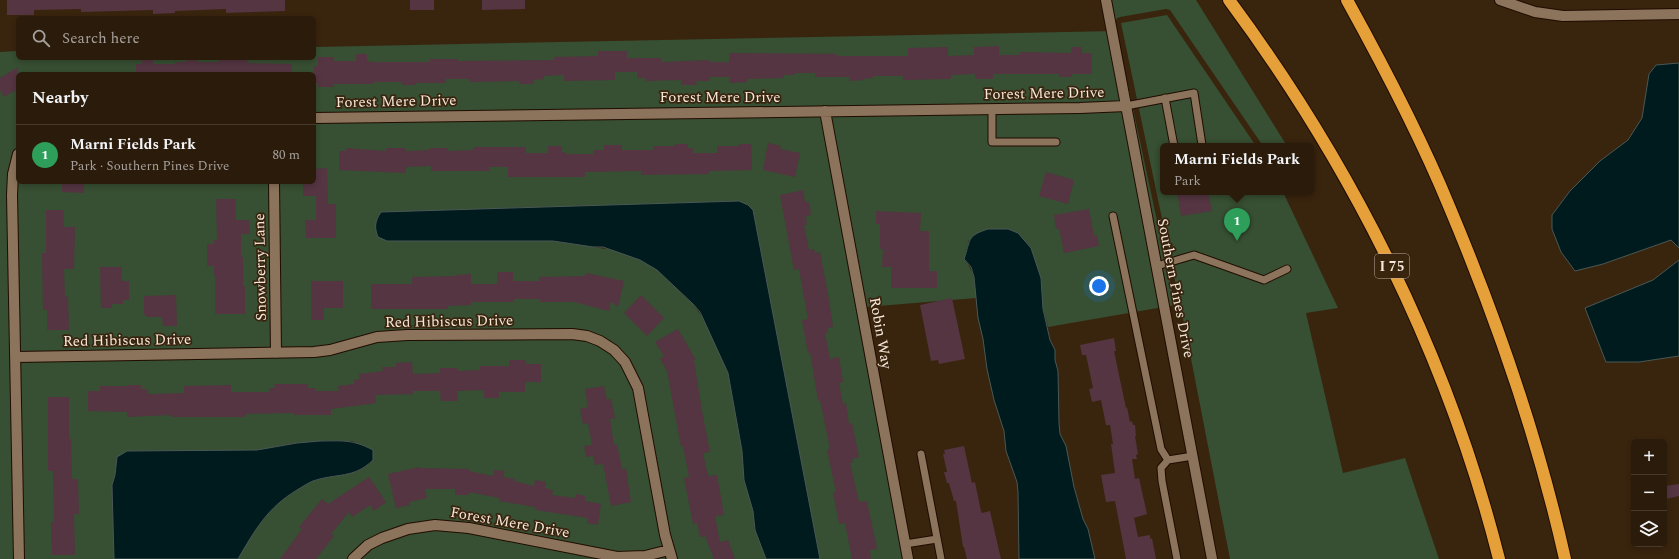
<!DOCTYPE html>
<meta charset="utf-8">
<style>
:root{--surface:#2b1b0a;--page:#372818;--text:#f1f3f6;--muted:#a6a19c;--line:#47392b;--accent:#bca0f2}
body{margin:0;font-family:Spectral,serif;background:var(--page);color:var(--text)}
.controls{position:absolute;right:12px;bottom:12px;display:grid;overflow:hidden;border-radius:6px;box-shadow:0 2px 6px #0003}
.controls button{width:36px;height:36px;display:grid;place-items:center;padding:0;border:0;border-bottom:1px solid var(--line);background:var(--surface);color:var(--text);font:20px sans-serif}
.you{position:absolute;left:1099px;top:286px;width:14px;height:14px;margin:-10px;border:3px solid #fff;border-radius:50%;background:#1a73e8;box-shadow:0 0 0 6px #1a73e833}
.badge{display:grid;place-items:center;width:26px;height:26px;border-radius:50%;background:var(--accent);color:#fff;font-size:13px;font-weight:700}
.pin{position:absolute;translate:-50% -33px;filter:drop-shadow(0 1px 2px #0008)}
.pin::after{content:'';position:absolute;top:21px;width:14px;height:12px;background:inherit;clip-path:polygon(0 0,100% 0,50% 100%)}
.popup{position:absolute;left:1160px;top:143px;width:154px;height:52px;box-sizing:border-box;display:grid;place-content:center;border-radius:6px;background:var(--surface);filter:drop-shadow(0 1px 3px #0005);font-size:13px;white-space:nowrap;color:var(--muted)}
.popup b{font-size:15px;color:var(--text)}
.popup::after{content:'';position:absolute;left:50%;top:100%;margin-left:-8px;border:8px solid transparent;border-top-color:var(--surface)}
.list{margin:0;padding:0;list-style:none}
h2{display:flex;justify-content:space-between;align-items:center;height:52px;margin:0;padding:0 16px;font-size:17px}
h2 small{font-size:13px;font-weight:400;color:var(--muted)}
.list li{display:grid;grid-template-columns:26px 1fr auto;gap:12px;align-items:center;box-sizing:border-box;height:60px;padding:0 16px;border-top:1px solid var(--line)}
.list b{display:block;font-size:15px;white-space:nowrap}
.list p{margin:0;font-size:13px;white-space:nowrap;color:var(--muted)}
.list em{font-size:13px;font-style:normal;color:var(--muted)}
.icon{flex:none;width:22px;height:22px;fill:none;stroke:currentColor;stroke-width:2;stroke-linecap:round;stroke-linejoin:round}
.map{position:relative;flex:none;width:1679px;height:559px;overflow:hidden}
.search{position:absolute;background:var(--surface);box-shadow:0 2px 6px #0003;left:16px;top:16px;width:300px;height:44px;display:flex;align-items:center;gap:10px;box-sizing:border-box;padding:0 14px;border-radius:6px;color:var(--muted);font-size:15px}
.panel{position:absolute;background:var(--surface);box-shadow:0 2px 6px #0003;left:16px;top:72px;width:300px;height:112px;border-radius:6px}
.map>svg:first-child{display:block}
.green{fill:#374f32;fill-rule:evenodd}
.water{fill:#001b1d;stroke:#4a5856}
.building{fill:#543541}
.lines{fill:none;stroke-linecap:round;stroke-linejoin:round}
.lane-casing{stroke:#200c00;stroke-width:9}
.street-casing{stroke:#200c00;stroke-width:12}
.highway-casing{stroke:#200c00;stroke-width:14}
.lane{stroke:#8c735b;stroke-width:7}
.street{stroke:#8c735b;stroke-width:10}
.highway{stroke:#e5a03a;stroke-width:12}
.labels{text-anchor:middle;stroke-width:3.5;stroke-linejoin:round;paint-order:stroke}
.shield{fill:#39240e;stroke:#bead9e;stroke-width:1}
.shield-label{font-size:14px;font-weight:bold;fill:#f7e8db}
.street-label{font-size:15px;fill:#f7e8db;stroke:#39240e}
</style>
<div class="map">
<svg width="1679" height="559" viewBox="0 0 1679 559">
<rect width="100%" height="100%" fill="#39240e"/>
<!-- green -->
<path class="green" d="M1112 0H1196L1287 146H1263L1170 10 1166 9 1120 17 1117 18 1115 24 1175 305 1048 327 1041 299V278L1031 248 1008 229H988L969 240 964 259C974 271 976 283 976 298L866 307 910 559H820L753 210 748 205 739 201 478 241H553L613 250 640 260 657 270 693 304 705 321 728 373 742 451 744 480 753 511 755 530 766 559H238C255 530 267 508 297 490 302 487 307 483 313 481 336 473 354 479 373 460V450L352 441H320L297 443 257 450 117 457 115 475 112 485 114 559H0V52L18 51V58H314V47L1114 31ZM18 74H314V182H18Z
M1167 15 1256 146H1163V192H1283L1338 308 1306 313 1343 473 1405 458 1439 559H1230L1187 338 1121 23Z"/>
<!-- water -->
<path class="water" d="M1679 63V248L1671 240 1603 264 1575 271 1561 252 1552 229V215L1570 191 1600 161 1628 140 1642 118 1649 74 1656 65Z
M739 201 748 205 753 210 820 559H766L755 530 753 511 744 480 742 451 728 373 700 312 693 304 657 270 640 260 603 247H593L553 241H387L378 237C374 227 375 221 381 212Z
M988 229H1008L1018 233 1031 248 1041 278 1043 309 1050 340 1055 350V360L1058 371 1059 423 1060 434 1066 446 1074 487 1083 519 1088 529 1095 559H1019L1018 492 1017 482 1006 451 1004 431 994 400 987 369 983 339 978 318 974 277 971 267 964 259C971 240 966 236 988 229Z
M1679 260V356L1639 362H1606L1585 308 1653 280Z
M320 441C342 441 352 439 373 450V460C354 479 336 473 313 481 308 483 302 487 297 490 267 508 255 530 238 559H114L112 485 115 475 117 457 127 451 257 450 297 443Z"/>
<!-- building -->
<path class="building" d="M7 0H285V11L226 13V9L175 11V13L153 14V10L81 12V9L34 10V15H7Z
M410 0H434V10H410Z
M482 0H525V9L482 10Z
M999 46V55H1020V52L1071 53V47H1082V53H1092V74H1072V77H1059V74H993V79H975V74L951 75V79L903 80V76H873V78L864 79V80L849 81V77H815V73H795V75H784V78L747 79V82L729 83V77H710V81H696L697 85H681V80L646 81V78H637V72H615V80L564 81V75L544 76V79L534 80V84H519V81L470 82V79H446V83H416V85H401V82H373V84H334V87H318V83H314V66H318V57H334V61H356V54H367V61L373 62H430V59H458V61L554 60V57L598 56V51H627V58H661V62L709 60V62H729V53L837 54V56H908V48L948 47V56L974 55V47Z
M142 58H153V64H175V62H186V58H198V62H219V60L247 59V63L292 64V74H136V64H142Z
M18 67V89L4 97 0 90V78Z
M768 143 781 146 780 149 800 153 795 177 763 170Z
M675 144H688V148H693V153H717V146H739V144H751L752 170 709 171V174L641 175V171L585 172V177H508V167H489V171H431V166L406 167V173L339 170V151H346V148L386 151V148H405L406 151 430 150V148H448V151L473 150V147H526V153H548V146H562V152H566V154H593V150H604V145H622V150H654L653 146H675Z
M327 168 328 204H336V238H306L305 220H316V196H303V182H314V169Z
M1046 172 1074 180 1068 204 1039 196Z
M62 182H84V193L62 192Z
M803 190 805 202H809L811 215 806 216 807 225H804L809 250 814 249 815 253 820 252 829 300 833 327 827 328 828 333H825L830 359 839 357 843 382 839 383 843 404 846 403 849 424 852 423 859 457 852 459 853 462 850 463 859 502 867 501 877 549 870 550 871 559H852L845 523 839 524 833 492H836L827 450 830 449 820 400 818 401 810 352 808 353 802 320 808 319 799 269 794 270 780 195Z
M1177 192H1208L1212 211 1181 216Z
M216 199H236V220H249L250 234H241V257H243V286H245V314H215V275H214V266H207V244H214V240H217Z
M1089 209 1094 236 1097 235 1099 246 1064 253 1059 228 1056 229 1054 215Z
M46 210H63L64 227H75L74 269H64L65 297 68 296 69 330H47V310H43L42 253H46Z
M876 211 921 213 920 231H929V271H937V288H891V267H882L883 249H880V224H876Z
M100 267H122V281H129V300H123V304H112V308H101Z
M497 272H513V281H539V277L585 276 586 273 624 281 618 307 611 301 609 311 574 302H540V299H514V302H471V305L448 306V309H371V284H412V277L455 276V275L471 274V284H497Z
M311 281H343V308H324V320H311Z
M176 295 177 326H163L162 317H147L144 314V296Z
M641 295 664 318 647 336 624 313Z
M952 298 965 359 939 364 938 360 931 361 920 305Z
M678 329 696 360H694L702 411 710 452 703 453 708 476 717 475 724 515 715 516 720 542 728 540 735 559H714L705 536 700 537 697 523 693 524 684 478 689 477 683 446 681 447 667 371 660 359 664 356 655 342Z
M1114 338 1116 351H1114L1126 408 1127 407 1130 422 1132 421 1133 425H1135L1136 436H1135L1138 454 1136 455 1137 459H1132L1135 479 1139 478 1147 514 1134 518 1138 537 1150 535V539L1152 538 1156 559H1126L1115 501 1106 502 1101 475 1115 473 1111 444H1113L1110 425H1106L1101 400 1092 402 1089 389 1093 388 1086 355H1082L1080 345Z
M509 360H526V364H541V382H525V392H499V398H484V390L458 391V401H441L440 391H413V394L375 395 376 403 331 409V415H294V413L246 414V417H171V415L127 417V412L88 411V391H100V386H127V385H141V389H147L148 394 184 393V386L231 385V392H269V388H275L274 384H308V388H315V391H339L338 386 354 384V380L359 379V374L383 371 382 367H396V363L412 362 413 374 440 373V368H457V371L480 370V366H509Z
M604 386 607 400 611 399 615 418 610 419 614 445 617 444 622 469 626 468 631 502 611 506 603 464 595 465 593 456 586 457 584 446 592 445 588 423 583 424 580 409 588 407 585 389Z
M48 397H69V439H71L72 479H78L79 514H74L75 555H52L51 522H54L53 471H48Z
M964 446 972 483 975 482 981 511 982 513 990 511 1001 559H967L964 547H963L956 501H954L949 483H947L944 472H947L943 454H945L944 450Z
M419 467 420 468 469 469V471L493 476 494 470 505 471 503 477 515 479 514 481 534 486 535 480 546 482 545 488 553 490 552 495 575 498 576 494 585 496V501L601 504 598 525 587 523 588 518 535 510V507L499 501V498L469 492V495H455V489H425L427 498 409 502 410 505 396 508 388 474Z
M369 477 386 502 374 511 370 505 352 517 349 512 331 534 334 536 316 559H280L302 529 299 527 322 499 328 504Z
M1679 484V496L1666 499 1665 486Z"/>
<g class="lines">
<!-- lane casing -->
<g class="lane-casing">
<path id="lane" d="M1165 98 1174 146
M1126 106 1194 93 1202 145
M992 109V142H1056
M1113 216 1161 449 1168 460
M1157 266 1194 255 1264 280 1287 269
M921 454 941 559
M905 544 937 539
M1177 559 1162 481 1161 468 1168 460 1193 456"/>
</g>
<!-- street casing -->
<g class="street-casing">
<path id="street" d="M1106 0 1212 559
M1500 0 1535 12 1563 16 1679 14
M825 111 908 559
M314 118 1080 108 1126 106
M18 154 13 174 12 195 19 559
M274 182 276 353
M16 357 314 352 330 350 377 337 407 335 572 334 587 336 600 341 614 350 625 362 638 388 665 535 672 559
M353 559 368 545 382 538 408 529 435 525 469 528 617 557 645 556 669 550"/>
</g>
<!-- highway casing -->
<g class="highway-casing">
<path id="highway" d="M1229 0C1353 167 1448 357 1499 559
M1347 0C1384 67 1420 135 1449 206 1497 320 1538 438 1565 559"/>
</g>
<!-- lane -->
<use href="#lane" class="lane"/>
<!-- street -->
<use href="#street" class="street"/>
<!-- highway -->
<use href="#highway" class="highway"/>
</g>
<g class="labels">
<!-- shield labels -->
<rect class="shield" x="1375" y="254" width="34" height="24" rx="3"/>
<g class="shield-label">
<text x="1392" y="271">I 75</text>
</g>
<!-- street labels -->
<g class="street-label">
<text transform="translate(1044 93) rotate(-1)" y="5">Forest Mere Drive</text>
<text x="720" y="102">Forest Mere Drive</text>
<text transform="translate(396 101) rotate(-1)" y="5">Forest Mere Drive</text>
<text transform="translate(260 267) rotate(-91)" y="5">Snowberry Lane</text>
<text transform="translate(1176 288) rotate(79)" y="5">Southern Pines Drive</text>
<text transform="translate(449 321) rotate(-1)" y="5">Red Hibiscus Drive</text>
<text transform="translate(881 333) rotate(80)" y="5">Robin Way</text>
<text transform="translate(127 340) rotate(-1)" y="5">Red Hibiscus Drive</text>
<text transform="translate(510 522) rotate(10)" y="5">Forest Mere Drive</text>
</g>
</g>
</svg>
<div class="controls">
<button>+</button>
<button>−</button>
<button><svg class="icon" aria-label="layers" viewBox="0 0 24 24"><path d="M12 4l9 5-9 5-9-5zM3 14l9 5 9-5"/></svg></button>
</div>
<div class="you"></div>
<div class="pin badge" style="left:1237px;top:241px;background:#2e9e5b">1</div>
<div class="popup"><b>Marni Fields Park</b>Park</div>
<div class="search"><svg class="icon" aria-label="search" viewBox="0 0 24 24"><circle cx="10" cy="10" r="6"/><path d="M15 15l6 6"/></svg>Search here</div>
<section class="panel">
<h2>Nearby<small></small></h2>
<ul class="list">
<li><span class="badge" style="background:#2e9e5b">1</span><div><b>Marni Fields Park</b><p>Park · Southern Pines Drive</p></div><em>80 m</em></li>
</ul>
</section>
</div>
